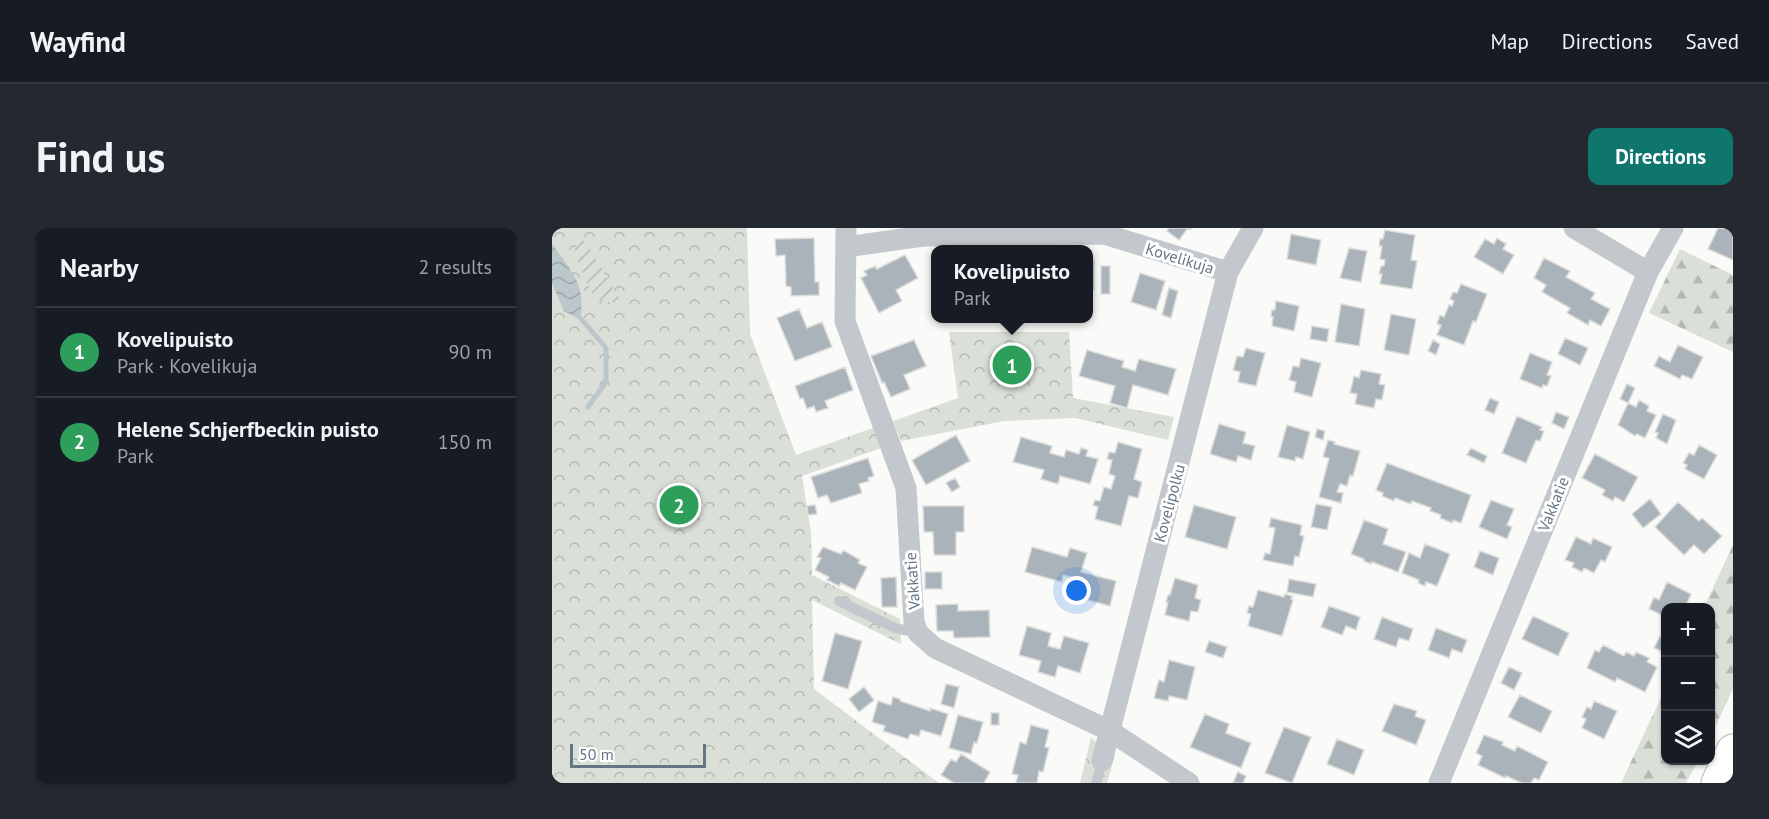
<!DOCTYPE html>
<meta charset="utf-8">
<style>
:root{--surface:#171b24;--page:#242831;--text:#f1f3f6;--muted:#9ea1a6;--line:#363941;--accent:#0f766e}
body{margin:0;font-family:"PT Sans",sans-serif;background:var(--page);color:var(--text)}
.controls{position:absolute;right:18px;bottom:18px;display:grid;overflow:hidden;border-radius:12px;box-shadow:0 2px 4px #0004}
.controls button{width:54px;height:54px;display:grid;place-items:center;padding:0;border:0;border-bottom:2px solid var(--line);background:var(--surface);color:var(--text);font:30px sans-serif}
.scale{position:absolute;left:18px;bottom:15px;width:136px;box-sizing:border-box;padding-left:6px;border:3px solid #657683;border-top:0;font-size:16px;line-height:21px;white-space:nowrap;color:#657683;-webkit-text-stroke:4px #fff;paint-order:stroke}
.you{position:absolute;left:525px;top:363px;width:21px;height:21px;margin:-15px;border:4px solid #fff;border-radius:50%;background:#1a73e8;box-shadow:0 0 0 9px #1a73e833}
.badge{display:grid;place-items:center;width:39px;height:39px;border-radius:50%;background:var(--accent);color:#fff;font-size:20px;font-weight:700}
.pin{position:absolute;translate:-50% -50%;border:3px solid #fff;box-shadow:0 2px 6px #0006}
.popup{position:absolute;left:379px;top:17px;width:162px;height:78px;box-sizing:border-box;display:grid;place-content:center;border-radius:12px;background:var(--surface);filter:drop-shadow(0 2px 4px #0005);font-size:20px;white-space:nowrap;color:var(--muted)}
.popup b{font-size:22px;color:var(--text)}
.popup::after{content:'';position:absolute;left:50%;top:100%;margin-left:-12px;border:12px solid transparent;border-top-color:var(--surface)}
.list{margin:0;padding:0;list-style:none}
h2{display:flex;justify-content:space-between;align-items:center;height:78px;margin:0;padding:0 24px;font-size:26px}
h2 small{font-size:20px;font-weight:400;color:var(--muted)}
.list li{display:grid;grid-template-columns:39px 1fr auto;gap:18px;align-items:center;box-sizing:border-box;height:90px;padding:0 24px;border-top:2px solid var(--line)}
.list b{display:block;font-size:22px;white-space:nowrap}
.list p{margin:0;font-size:20px;white-space:nowrap;color:var(--muted)}
.list em{font-size:20px;font-style:normal;color:var(--muted)}
.icon{flex:none;width:33px;height:33px;fill:none;stroke:currentColor;stroke-width:2;stroke-linecap:round;stroke-linejoin:round}
.map{position:relative;flex:none;width:1181px;height:555px;overflow:hidden;border-radius:12px}
header{display:flex;align-items:center;gap:36px;box-sizing:border-box;height:84px;padding:0 30px;background:var(--surface);border-bottom:2px solid var(--line)}
header strong{font-size:28px}
nav{display:flex;gap:33px;margin-inline-start:auto;font-size:21px}
.intro{display:flex;align-items:center;justify-content:space-between;box-sizing:border-box;height:144px;padding:0 36px}
h1{margin:0;font-size:42px}
.button{padding:15px 27px;border-radius:12px;background:var(--accent);color:#fff;font-size:21px;font-weight:700}
main{display:flex;gap:36px;padding:0 36px}
aside{flex:1;background:var(--surface);border-radius:12px;box-shadow:0 2px 4px #0004}
.map>svg:first-child{display:block}
.forest{fill:url(#forest-firs)}
.park{fill:url(#park-crowns)}
.garden{fill:url(#garden-furrows)}
.water{fill:url(#water-waves)}
.lines{fill:none;stroke-linecap:round;stroke-linejoin:round}
.stream{stroke:#bbc7cb;stroke-width:5}
.building{fill:#aab3b9;stroke:#dcdcda;stroke-width:1.5}
.trunk-casing{stroke:#b4b9bd;stroke-width:35}
.service{stroke:#c3c8cc;stroke-width:10}
.minor{stroke:#c3c8cc;stroke-width:21}
.trunk{stroke:#fff;stroke-width:33}
.labels{text-anchor:middle;stroke-width:6;stroke-linejoin:round;paint-order:stroke}
.street-label{font-size:16px;fill:#657683;stroke:#fff}
</style>
<header>
<strong>Wayfind</strong>
<nav><a>Map</a><a>Directions</a><a>Saved</a></nav>
</header>
<div class="intro"><h1>Find us</h1><a class="button">Directions</a></div>
<main>
<aside>
<h2>Nearby<small>2 results</small></h2>
<ul class="list">
<li><span class="badge" style="background:#2e9e5b">1</span><div><b>Kovelipuisto</b><p>Park · Kovelikuja</p></div><em>90 m</em></li>
<li><span class="badge" style="background:#2e9e5b">2</span><div><b>Helene Schjerfbeckin puisto</b><p>Park</p></div><em>150 m</em></li>
</ul>
</aside>
<div class="map">
<svg width="1181" height="555" viewBox="0 0 1181 555">
<defs>
<pattern id="forest-firs" width="22" height="20" patternUnits="userSpaceOnUse" patternTransform="scale(1.5)"><rect width="22" height="20" fill="#dadfd7"/><path d="M5 1l3.5 6h-7zM16 11l3.5 6h-7z" fill="#b4b9b4"/></pattern>
<pattern id="park-crowns" width="20" height="18" patternUnits="userSpaceOnUse" patternTransform="scale(1.5)"><rect width="20" height="18" fill="#dadfd7"/><path d="M2 6a3 3 0 1 1 6 0M12 15a3 3 0 1 1 6 0" fill="none" stroke="#b4b9b4"/></pattern>
<pattern id="garden-furrows" width="10" height="10" patternUnits="userSpaceOnUse" patternTransform="scale(1.5)"><rect width="10" height="10" fill="#dadfd7"/><path d="M-1 1l2-2M0 10L10 0M9 11l2-2" fill="none" stroke="#b4b9b4"/></pattern>
<pattern id="water-waves" width="16" height="10" patternUnits="userSpaceOnUse" patternTransform="scale(1.5)"><rect width="16" height="10" fill="#bbc7cb"/><path d="M0 5q4-4 8 0t8 0" fill="none" stroke="#9ca6aa"/></pattern>
</defs>
<rect width="100%" height="100%" fill="#fafaf8"/>
<!-- forest -->
<path class="forest" d="M1128 21 1181 47V124L1097 85Z
M1181 317V461L1159 508 1158 380 1152 379Z
M1113 461 1114 532 1146 533 1134 555H1069Z"/>
<!-- park -->
<path class="park" d="M0 0H195L198 106 244 227 321 200 329 220 250 248 259 305 260 347 348 391 349 416 260 372 262 461 387 555H0Z
M397 104H517L521 170 622 189 616 212 523 190 452 193 349 213 341 193 406 170Z
M539 510 563 527 555 555H528Z"/>
<!-- garden -->
<path class="garden" d="M29 12 33 13 69 73C57 75 49 75 40 65L22 24 24 18Z"/>
<!-- water -->
<path class="water" d="M0 16C18 41 35 57 28 91L12 83 0 55Z"/>
<g class="lines">
<!-- stream -->
<path class="stream" d="M25 86 54 120V154L36 179"/>
</g>
<!-- building -->
<path class="building" d="M617 0H640L638 2 636 0 627 12 615 3Z
M1166 0 1181 1V32L1156 21Z
M833 2 863 7 859 32 865 33 860 61 828 56 830 46H827L829 38H832L833 32 828 31 830 18H827L828 11H831Z
M739 6 769 12 764 37 735 31Z
M262 10 263 54H267V67L239 68V59L234 58 233 27 224 28 223 11Z
M945 10 954 16 951 21 962 27 951 46 922 29 933 11 942 16Z
M797 20 815 23 809 54 788 50Z
M353 27 366 50 344 62 350 73 327 85 309 50 315 47 312 43 323 38 325 41Z
M992 30 1018 43 1014 49 1043 65 1039 71 1058 81 1049 98 1038 92 1036 97 1015 85 1018 80 990 64 994 57 982 50Z
M536 32H542V62H536Z
M549 38H558V66H549Z
M588 45 613 53 604 82 579 74Z
M909 56 935 66 924 94 921 93 912 117 885 107 889 97 885 96 888 87 892 89 897 77 900 78 902 73 898 71 901 64 905 65Z
M617 60 626 63 619 90 610 87Z
M724 73 747 78 742 103 720 98 721 89 719 88 720 82H723Z
M789 76 813 81 807 118 783 114Z
M247 81 255 100 270 94 280 119 243 133 225 90Z
M839 86 864 91 857 127 832 122Z
M760 98 777 101 775 114 758 111Z
M1013 110 1036 120 1028 137 1006 126Z
M362 112 374 138 352 147 358 161 339 169 332 154 330 155 319 128Z
M881 112 888 116 884 127 876 123Z
M1126 117 1151 129 1140 151 1130 147 1128 151 1102 138 1107 128 1118 134Z
M694 120 713 125 704 158 686 154 688 144 681 142 685 128 691 129Z
M535 122 572 133 570 139 583 143 587 131 624 141 616 167 581 157 575 180 558 175 563 158 527 148Z
M978 125 1000 134 995 147 999 148 995 158 991 157 990 160 968 151Z
M749 130 769 135 760 169 742 164 744 154 737 152 741 138 747 139Z
M293 139 301 162 273 173 276 180 264 184 262 178 255 181 251 170 248 171 243 158Z
M809 142 829 146 827 156 833 157 830 172 824 171 822 180 803 176 805 166 798 165 802 148 807 150Z
M1075 156 1083 160 1076 175 1068 171Z
M938 170 947 174 942 186 933 182Z
M1087 172 1097 178 1095 183 1104 187 1093 210 1085 206 1083 208 1066 197 1076 175 1084 179Z
M1004 184 1017 189 1012 201 1000 195Z
M1111 186 1124 192 1115 216 1104 210 1106 205 1103 204Z
M965 188 990 199 988 202 992 203 988 213 984 212 974 235 950 225Z
M667 196 694 204 691 215 703 218 699 232 686 228 684 234 658 226Z
M735 197 758 204 751 231 744 229 743 233 726 229Z
M765 201 773 203 771 212 763 209Z
M404 207 418 233 374 257 360 232Z
M469 209 500 218 498 225 512 229 514 222 527 226 529 220 536 222 534 228 546 231 538 256 508 248 506 256 489 251 492 242 461 234Z
M776 212 783 214 782 216 808 223 801 248 798 247 795 258 788 256 785 264 791 265 789 275 767 269 777 230 771 229Z
M566 214 590 221 582 251 590 254 586 270 577 268 569 298 543 291 546 279 541 277 543 272 548 273 552 259 559 261 563 248 557 246 560 232 555 231 557 224 563 225Z
M1147 217 1165 227 1152 251 1133 241 1135 237 1131 235 1137 225 1142 227Z
M919 220 935 228 932 235 915 227Z
M1043 226 1086 249 1072 274 1063 269 1061 273 1050 267 1053 262 1030 250Z
M316 230 322 248 316 250 317 253 307 256 310 265 279 275 275 267 266 270 259 249Z
M835 235 919 267 909 295 901 292 900 295 888 290 889 287 878 283 879 280 860 273 859 276 843 270 842 273 830 268 831 265 824 262Z
M403 250 408 259 400 264 394 255Z
M1098 271 1109 286 1091 300 1080 286Z
M939 272 962 281 955 297 960 299 955 311 927 299Z
M1126 274 1147 293 1150 290 1170 308 1152 326 1142 317 1132 327 1103 299Z
M764 276 780 279 775 302 759 299Z
M263 277 265 286 256 287 255 278Z
M642 277 684 289 675 321 633 309Z
M371 278H412V304H404V327H382L381 304H372Z
M719 290 750 297 748 307 752 308 747 329 743 328 741 338 711 332 713 325 718 326 723 300 717 299Z
M812 292 836 301 831 316 854 324 846 344 820 334 819 336 812 333V331L799 326Z
M1024 309 1039 316 1041 310 1060 319 1053 334 1049 332 1042 345 1032 340 1030 344 1020 339 1022 335 1013 332Z
M873 316 898 326 885 358 874 354 873 358 866 355 867 352 850 345 857 325 868 330Z
M271 319 289 326 291 322 308 332 306 335 315 339 303 362 289 355 287 358 275 352 277 349 263 342 269 330 265 329Z
M480 319 515 329 518 320 535 325 529 344 564 353 558 378 521 368 526 351 511 347 510 354 473 344Z
M928 323 947 330 941 347 922 339Z
M373 344H390V361H373Z
M344 349 345 379H330L329 350Z
M623 350 646 357 643 370 649 372 646 384 639 383 637 393 613 387 616 374H614L616 367H618Z
M737 351 764 356 761 369 735 364Z
M1115 354 1139 366 1133 380H1114V389L1097 381 1102 369 1107 372Z
M706 362 732 369 733 366 740 368 739 371 741 372 730 408 696 398 699 386 695 385 697 378 701 379Z
M406 376V383L437 382 438 409 402 410 401 403H385L384 377Z
M777 378 808 389 804 402 794 398 790 407 769 399Z
M981 388 1017 405 1006 428 970 411Z
M830 389 861 401 857 413 847 410 844 419 822 411Z
M475 398 499 405 496 418 508 421 512 408 537 415 528 445 506 438 503 449 486 444 489 433 467 427Z
M884 400 915 412 910 425 900 421 897 430 876 422Z
M283 405 310 413 296 461 270 453Z
M1108 408 1114 411 1109 423 1102 420Z
M657 413 675 419 671 430 653 424Z
M1051 417 1072 428 1074 424 1082 428 1084 424 1097 430 1095 434 1105 439 1093 464 1065 450 1063 454 1035 440 1043 422 1047 424Z
M617 432 643 439 635 472 617 468 616 473 602 470 607 452 612 454Z
M957 439 970 445 962 462 949 455Z
M394 456 407 459 402 480 389 476Z
M312 459 322 472 307 484 297 471Z
M968 467 1000 483 989 505 956 489Z
M341 469 348 471V473L378 483V480L396 486 389 508 369 502 367 508 358 506 356 511 331 503 333 498 320 494 326 473 339 477Z
M1042 473 1065 483 1052 511 1030 500 1034 491 1030 489 1035 479 1039 481Z
M842 476 865 483 863 488 874 492 864 517 830 503Z
M439 485H447V497H439Z
M653 486 677 496 674 505 699 515 689 540 638 519Z
M406 487 431 494 425 515 422 514 419 526 397 520Z
M479 497 497 502 493 519 497 520 491 544 487 543 485 555H464L466 547 460 546 468 514 474 516Z
M732 499 759 509 740 555 713 545Z
M932 507 951 514 950 517 963 523 965 518 996 534 987 552 982 550 979 555H970L954 548 953 550 926 537 930 528 924 525Z
M785 511 812 522 802 547 775 536Z
M409 526 438 544 432 555H402L389 547 399 531 404 534Z
M686 544 694 548 691 555H681Z"/>
<g class="lines">
<!-- trunk casing -->
<g class="trunk-casing">
<path id="trunk" d="M1166 555 1181 523"/>
</g>
<!-- service -->
<path class="service" d="M287 373 343 400 366 405
M544 555 550 533"/>
<!-- minor -->
<path class="minor" d="M294 0 293 93 354 260 362 394 366 405 383 420 558 503 637 555
M1022 0 1096 44
M294 19 371 8 552 6 676 44
M550 533 676 44 701 0
M887 555 1096 44 1121 0"/>
<!-- trunk -->
<use href="#trunk" class="trunk"/>
</g>
<g class="labels">
<!-- street labels -->
<g class="street-label">
<text transform="translate(628 30) rotate(17)" y="6">Kovelikuja</text>
<text transform="translate(617 275) rotate(-75)" y="6">Kovelipolku</text>
<text transform="translate(1001 276) rotate(-68)" y="6">Vakkatie</text>
<text transform="translate(360 353) rotate(-94)" y="6">Vakkatie</text>
</g>
</g>
</svg>
<div class="controls">
<button>+</button>
<button>−</button>
<button><svg class="icon" aria-label="layers" viewBox="0 0 24 24"><path d="M12 4l9 5-9 5-9-5zM3 14l9 5 9-5"/></svg></button>
</div>
<div class="scale">50 m</div>
<div class="you"></div>
<div class="pin badge" style="left:460px;top:137px;background:#2e9e5b">1</div>
<div class="popup"><b>Kovelipuisto</b>Park</div>
<div class="pin badge" style="left:127px;top:277px;background:#2e9e5b">2</div>
</div>
</main>
